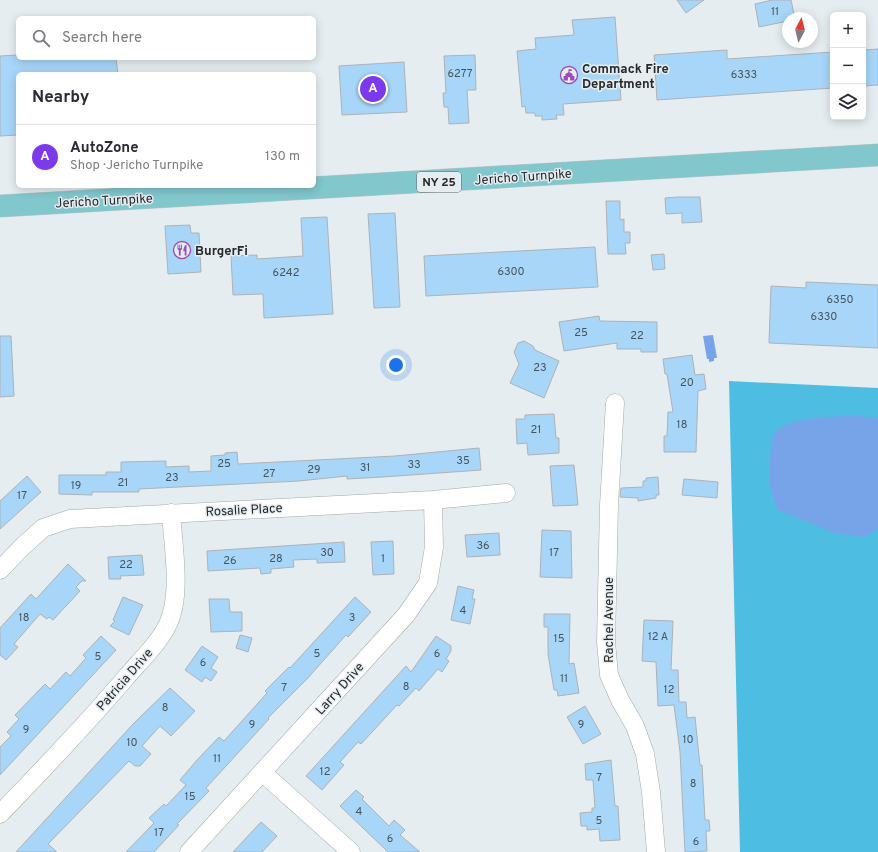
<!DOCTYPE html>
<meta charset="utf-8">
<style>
:root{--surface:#fff;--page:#f7f7f7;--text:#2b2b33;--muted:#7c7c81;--line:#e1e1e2;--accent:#7c3aed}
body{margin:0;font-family:Overpass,sans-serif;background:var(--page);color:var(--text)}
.controls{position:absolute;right:12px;top:12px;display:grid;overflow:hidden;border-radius:6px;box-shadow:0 2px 10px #0003}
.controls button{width:36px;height:36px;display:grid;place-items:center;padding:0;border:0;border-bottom:1px solid var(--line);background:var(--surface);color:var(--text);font:20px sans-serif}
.compass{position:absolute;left:782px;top:12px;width:36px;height:36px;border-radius:50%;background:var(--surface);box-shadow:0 2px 10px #0003;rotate:7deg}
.you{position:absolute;left:396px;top:365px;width:14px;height:14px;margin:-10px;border:3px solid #fff;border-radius:50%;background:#1a73e8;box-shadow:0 0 0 6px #1a73e833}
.badge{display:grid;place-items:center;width:26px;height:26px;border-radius:50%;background:var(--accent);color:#fff;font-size:13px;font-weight:700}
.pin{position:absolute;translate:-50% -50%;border:2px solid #fff;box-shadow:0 1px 4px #0006}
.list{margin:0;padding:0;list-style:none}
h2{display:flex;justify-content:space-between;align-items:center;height:52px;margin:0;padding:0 16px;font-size:17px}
h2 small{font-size:13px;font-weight:400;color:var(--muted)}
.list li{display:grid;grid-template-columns:26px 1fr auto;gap:12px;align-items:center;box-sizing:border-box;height:64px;padding:0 16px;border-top:1px solid var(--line)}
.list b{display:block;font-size:15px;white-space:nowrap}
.list p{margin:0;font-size:13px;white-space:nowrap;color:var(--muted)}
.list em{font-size:13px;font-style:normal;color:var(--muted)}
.icon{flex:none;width:22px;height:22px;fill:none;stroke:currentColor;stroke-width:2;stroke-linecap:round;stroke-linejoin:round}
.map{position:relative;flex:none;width:878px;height:852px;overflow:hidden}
.search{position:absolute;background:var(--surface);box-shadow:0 2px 10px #0003;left:16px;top:16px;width:300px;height:44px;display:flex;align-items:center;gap:10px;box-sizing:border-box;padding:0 14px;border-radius:6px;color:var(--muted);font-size:15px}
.panel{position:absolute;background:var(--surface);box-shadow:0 2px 10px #0003;left:16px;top:72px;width:300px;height:116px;border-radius:6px}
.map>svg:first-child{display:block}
.forest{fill:#4dbee1}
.water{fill:#77a4e9}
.building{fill:#a8d6f8;stroke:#adb2b6}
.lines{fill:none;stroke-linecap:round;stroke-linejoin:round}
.minor-casing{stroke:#a2a8ab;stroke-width:19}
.major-casing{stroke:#c7c7c7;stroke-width:23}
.minor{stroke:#fff;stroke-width:18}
.major{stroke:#81c7cc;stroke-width:22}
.labels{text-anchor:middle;stroke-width:3;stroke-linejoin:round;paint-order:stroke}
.number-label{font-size:11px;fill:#46545d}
.shield{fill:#e6edf0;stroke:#606365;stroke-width:1}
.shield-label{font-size:12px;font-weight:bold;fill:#262829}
.poi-label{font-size:13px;font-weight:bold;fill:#262829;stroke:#e6edf0;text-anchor:start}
.street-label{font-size:13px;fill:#262829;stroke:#e6edf0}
</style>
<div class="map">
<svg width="878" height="852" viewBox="0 0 878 852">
<rect width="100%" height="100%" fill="#e6edf0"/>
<!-- forest -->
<path class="forest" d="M729 381 878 388V852H740Z"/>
<!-- water -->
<path class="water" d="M713 335 717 358H714V361L709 362V359H707L703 336Z
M858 416 878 418V529L864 537 834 533 778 510C770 493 768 479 770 460 771 453 770 444 773 438 781 414 837 417 858 416Z"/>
<!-- building -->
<path class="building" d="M677 0H704L686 13Z
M772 0H791L795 18H788V21L759 27 755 4Z
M615 17 621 100 563 104 564 115H556L557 119 542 120V116H535V113H526L525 106 522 107 517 51 536 49 535 38 574 35 572 20Z
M878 49V85L863 86V50Z
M727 50V59L833 52V88L657 100 654 55Z
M18 55V58H116L118 74H18V135L0 136V56Z
M475 55 476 90H467L469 123 449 124 448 107H444L443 93H446L444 56Z
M404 62 407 112 342 115 339 66Z
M678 197H700L702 222 682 223V213L666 214 665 198Z
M606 201H620V220L624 219V232H630V243H625L626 254H608Z
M395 213 400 307 374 308 368 214Z
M327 217 333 314 264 318 263 294 233 295 231 256 257 255V259L303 256 301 218Z
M190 225 191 233H199L201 272 168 274 165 226Z
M595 247 598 287 426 296 424 256Z
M664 254 665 269 653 270 651 255Z
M806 282 878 285V348L769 343 771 286 806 288Z
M599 316 600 321 657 322V352H641V349H617V343L564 351 559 322Z
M0 336H11L14 396 0 397Z
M524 341 533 346 535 350 559 361 544 398 510 383 519 364 514 352 518 343Z
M692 355 695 375 704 374 706 389 698 391 696 452H664V436H667L668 412H673L667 374H665L663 359Z
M554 414 556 438H559V453L528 455 527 443 517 444 516 419H525V415Z
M479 448 481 470 383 477 347 479V476L299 481 139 489V492H92V495L59 494V475H106V472H121V462L166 461V467L189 466V472L211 471V456L225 455V453L237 452 238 464 395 456Z
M574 465 578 505 553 506 550 466Z
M27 476 41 492 0 529V501Z
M658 477 659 495H656V498L638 501V498L620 497 621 488 643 487V481H646V478Z
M684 479 718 482 717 498 682 495Z
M542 530 571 531 572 578 540 577Z
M499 533 500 555 467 557 465 535Z
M393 541 394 574 373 575 371 542Z
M344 542 345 562 317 563V559L293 560 294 567 271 569V573L261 574 260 568 208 571 207 551Z
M142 555 144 575 120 576 121 579H109L108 557Z
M68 564 86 581H82L76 587 80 591 53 620 49 617 47 619 40 614 14 644 18 647 6 660 0 655V628L31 594 36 599Z
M458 586 474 590 472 599H475L470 624 451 620Z
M123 597 143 605 129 635 110 626 115 621 113 620Z
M355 597 371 612 348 637 346 635 307 679 268 718 269 719 206 788 209 791 177 824 179 825 154 852H126L154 823 149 818 164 804 166 806 186 785 180 780 197 760 219 737 224 741 267 693 265 691 289 667 290 668Z
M209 599H229L230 612H242V631L211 632Z
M544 614H570L569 664 574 663 579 693 558 696 557 690H554L548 654V627H544Z
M644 620 673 621 671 670H678L679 702H686L687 718 695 717 700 765H702L705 820H709L710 831H706L707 851 685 852 680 752 674 705 658 706 656 662 642 661Z
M240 635 252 638 248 652 236 648Z
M101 636 116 650 0 775V747L11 736 7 732 19 719 15 715 45 684 50 689 66 672 70 676 86 658 83 655Z
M436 636 451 646V651L446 659 449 661 442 672 438 669 419 691 416 688 399 706 397 705 361 744 358 742 340 762 344 765 322 790 306 776 406 666 411 672Z
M202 646 218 657 211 668 217 672 211 681 205 677 202 682 185 670Z
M170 688 195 711 171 736 160 726 142 746 151 754 140 766H135L129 761 48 844 57 852H16L134 723Z
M585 706 601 734 583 744 567 717Z
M611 760 615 806H618L620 840 600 841 599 829 587 830V826H581L580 813 592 812V808H595L593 780H586L585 764Z
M356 790 364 797 362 799 389 826 394 820 405 830 400 835 420 852H388L340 806Z
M261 822 277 836 262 852H233Z"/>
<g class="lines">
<!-- minor casing -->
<g class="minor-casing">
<path id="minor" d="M615 403 609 505 606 642 609 675 620 700 635 726 645 754 651 792 656 852
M0 570 21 548 43 528 70 519 433 500 506 493
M263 773 351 852
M0 814C43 769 87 724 127 676 141 660 159 643 168 624 182 595 173 545 171 513
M189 852 406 615 428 583 434 547 433 500"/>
</g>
<!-- major casing -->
<g class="major-casing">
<path id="major" d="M0 206 878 155"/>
</g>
<!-- minor -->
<use href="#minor" class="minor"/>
<!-- major -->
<use href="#major" class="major"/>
</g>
<!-- icons -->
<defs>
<g id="civic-ring" transform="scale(0.9)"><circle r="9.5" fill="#e6edf0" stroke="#9b4cbd" stroke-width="1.5"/><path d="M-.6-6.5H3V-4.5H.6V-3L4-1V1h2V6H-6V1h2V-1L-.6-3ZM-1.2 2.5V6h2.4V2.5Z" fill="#9b4cbd"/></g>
<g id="restaurant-ring" transform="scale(0.9)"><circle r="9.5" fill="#e6edf0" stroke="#9b4cbd" stroke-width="1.5"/><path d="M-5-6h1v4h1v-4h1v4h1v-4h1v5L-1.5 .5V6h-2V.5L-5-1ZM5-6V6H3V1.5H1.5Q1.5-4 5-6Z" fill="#9b4cbd"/></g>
</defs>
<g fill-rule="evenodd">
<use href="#civic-ring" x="569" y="75"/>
<use href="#restaurant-ring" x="182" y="250"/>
</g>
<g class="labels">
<!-- number labels -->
<g class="number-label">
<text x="775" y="15">11</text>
<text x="460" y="77">6277</text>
<text x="744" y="78">6333</text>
<text x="511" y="275">6300</text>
<text x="286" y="276">6242</text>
<text x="840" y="303">6350</text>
<text x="824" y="320">6330</text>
<text x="581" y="336">25</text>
<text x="637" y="339">22</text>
<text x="540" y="371">23</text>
<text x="687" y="386">20</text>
<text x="682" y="428">18</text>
<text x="536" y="433">21</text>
<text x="463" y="464">35</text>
<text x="224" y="467">25</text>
<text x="414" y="468">33</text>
<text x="365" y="471">31</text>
<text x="314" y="473">29</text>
<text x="269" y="477">27</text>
<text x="172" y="481">23</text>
<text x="123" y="486">21</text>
<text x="76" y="489">19</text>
<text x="22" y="499">17</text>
<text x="483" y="549">36</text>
<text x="327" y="556">30</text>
<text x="554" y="556">17</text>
<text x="276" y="562">28</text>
<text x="383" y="562">1</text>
<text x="230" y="564">26</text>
<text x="126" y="568">22</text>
<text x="463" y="614">4</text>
<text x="24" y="621">18</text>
<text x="352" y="621">3</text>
<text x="658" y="640">12 A</text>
<text x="559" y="642">15</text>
<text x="317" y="657">5</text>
<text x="437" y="657">6</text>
<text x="98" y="660">5</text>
<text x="203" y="666">6</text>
<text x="564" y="682">11</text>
<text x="406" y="690">8</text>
<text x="284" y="691">7</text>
<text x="669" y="693">12</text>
<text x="165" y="711">8</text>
<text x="252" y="728">9</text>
<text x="581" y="728">9</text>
<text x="26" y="733">9</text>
<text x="688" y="743">10</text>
<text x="132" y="746">10</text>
<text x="217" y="762">11</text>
<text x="325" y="775">12</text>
<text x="599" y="781">7</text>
<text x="693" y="787">8</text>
<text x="190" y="800">15</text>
<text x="359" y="815">4</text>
<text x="599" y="824">5</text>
<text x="159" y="836">17</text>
<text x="390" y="842">6</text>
<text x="696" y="845">6</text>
</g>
<!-- shield labels -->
<rect class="shield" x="417" y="172" width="44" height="20" rx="3"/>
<g class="shield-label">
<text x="439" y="186">NY 25</text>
</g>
<!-- poi labels -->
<g class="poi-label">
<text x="582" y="73">Commack Fire<tspan x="582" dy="15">Department</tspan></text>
<text x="195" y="255">BurgerFi</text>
</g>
<!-- street labels -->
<g class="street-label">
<text transform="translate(523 176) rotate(-4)" y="5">Jericho Turnpike</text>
<text transform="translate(104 200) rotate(-3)" y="5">Jericho Turnpike</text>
<text transform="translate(244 509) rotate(-3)" y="5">Rosalie Place</text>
<text transform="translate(608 620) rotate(-90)" y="5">Rachel Avenue</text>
<text transform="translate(124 679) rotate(-49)" y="5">Patricia Drive</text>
<text transform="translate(339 688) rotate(-48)" y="5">Larry Drive</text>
</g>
</g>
</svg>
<div class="controls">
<button>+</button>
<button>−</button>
<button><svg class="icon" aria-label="layers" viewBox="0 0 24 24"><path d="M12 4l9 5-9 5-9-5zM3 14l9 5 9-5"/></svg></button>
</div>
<svg class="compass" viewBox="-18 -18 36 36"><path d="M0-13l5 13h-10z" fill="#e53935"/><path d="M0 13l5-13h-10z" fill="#7c7c81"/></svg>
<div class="you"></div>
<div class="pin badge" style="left:373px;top:89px">A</div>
<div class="search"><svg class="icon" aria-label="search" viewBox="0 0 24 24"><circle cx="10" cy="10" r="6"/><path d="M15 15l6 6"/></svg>Search here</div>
<section class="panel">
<h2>Nearby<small></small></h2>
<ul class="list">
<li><span class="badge">A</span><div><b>AutoZone</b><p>Shop · Jericho Turnpike</p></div><em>130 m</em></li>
</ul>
</section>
</div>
